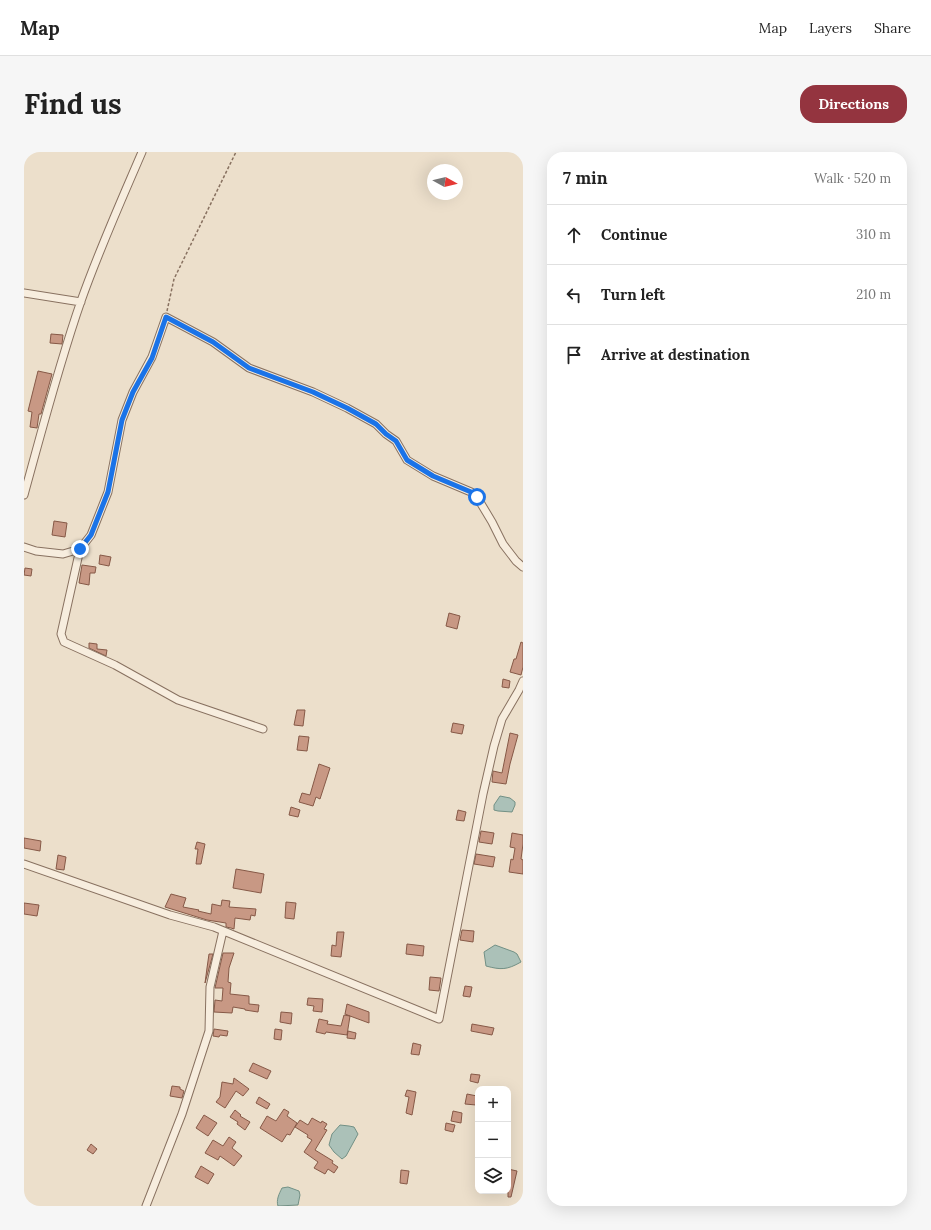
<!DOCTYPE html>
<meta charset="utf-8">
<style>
:root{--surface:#fff;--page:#f6f6f6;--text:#222;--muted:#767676;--line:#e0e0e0;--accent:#94343f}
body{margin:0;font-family:Lora,serif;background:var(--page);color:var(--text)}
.controls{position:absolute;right:12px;bottom:12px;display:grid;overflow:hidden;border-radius:8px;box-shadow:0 4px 16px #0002}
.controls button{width:36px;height:36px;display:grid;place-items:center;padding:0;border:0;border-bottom:1px solid var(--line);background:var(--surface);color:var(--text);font:20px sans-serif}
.compass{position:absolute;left:403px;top:12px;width:36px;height:36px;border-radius:50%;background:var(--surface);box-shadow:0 4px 16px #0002;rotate:98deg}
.stop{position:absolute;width:12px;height:12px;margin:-9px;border:3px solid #1a73e8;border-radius:50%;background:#fff}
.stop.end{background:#1a73e8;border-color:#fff;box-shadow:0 1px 4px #0008}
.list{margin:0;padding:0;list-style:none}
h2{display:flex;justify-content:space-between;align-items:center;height:52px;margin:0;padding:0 16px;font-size:17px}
h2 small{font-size:13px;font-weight:400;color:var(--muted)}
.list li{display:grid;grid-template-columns:26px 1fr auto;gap:12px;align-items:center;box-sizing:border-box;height:60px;padding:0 16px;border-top:1px solid var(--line)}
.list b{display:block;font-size:15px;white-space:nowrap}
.list em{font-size:13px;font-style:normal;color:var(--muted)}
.icon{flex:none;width:22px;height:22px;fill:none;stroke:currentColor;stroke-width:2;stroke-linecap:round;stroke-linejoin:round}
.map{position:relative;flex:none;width:499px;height:1054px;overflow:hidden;border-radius:16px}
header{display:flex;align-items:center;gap:24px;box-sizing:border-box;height:56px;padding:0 20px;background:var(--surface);border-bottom:1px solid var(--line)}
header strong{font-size:19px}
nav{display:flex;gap:22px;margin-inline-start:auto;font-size:14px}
.intro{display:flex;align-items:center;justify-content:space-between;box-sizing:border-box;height:96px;padding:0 24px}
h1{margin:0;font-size:28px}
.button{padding:10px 18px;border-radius:16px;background:var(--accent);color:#fff;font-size:14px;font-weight:700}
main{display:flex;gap:24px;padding:0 24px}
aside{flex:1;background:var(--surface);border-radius:16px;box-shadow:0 4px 16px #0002}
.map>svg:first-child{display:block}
.water{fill:#abc1b8;stroke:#729085}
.building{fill:#c89884;stroke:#865947}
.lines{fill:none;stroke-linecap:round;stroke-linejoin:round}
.minor-casing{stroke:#887160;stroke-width:9}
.path{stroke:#887160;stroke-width:1.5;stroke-dasharray:3 2;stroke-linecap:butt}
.minor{stroke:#f7edde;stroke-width:7}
.route{stroke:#1a73e8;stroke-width:5}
</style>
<header>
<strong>Map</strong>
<nav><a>Map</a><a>Layers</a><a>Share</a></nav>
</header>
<div class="intro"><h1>Find us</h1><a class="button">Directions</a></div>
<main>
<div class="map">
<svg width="499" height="1054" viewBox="0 0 499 1054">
<rect width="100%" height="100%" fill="#ecdfcb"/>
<!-- water -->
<path class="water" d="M476 644 486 646 491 650V653L488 660 474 659 470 658V653Z
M471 793 490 800 493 802 497 810C483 818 477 818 462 814L460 800Z
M316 973 325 974 330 975 334 982 322 1004 318 1007 310 1000 305 993 308 982Z
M264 1035 275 1039 276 1043 274 1053 254 1054C252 1048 255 1042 258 1036Z"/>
<!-- building -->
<path class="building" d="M27 182 39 183 38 192 26 191Z
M14 219 28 222 17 262H15L13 276 6 275 8 260 4 259Z
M30 369 43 371 41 385 28 383Z
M76 403 87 405 85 414 75 412Z
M58 413 72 415 71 421H66L65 433 55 431Z
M1 416 8 417 7 424 0 423Z
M425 461 436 464 433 477 422 474Z
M497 490 499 491V515L497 523 486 520 490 507H492Z
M65 491 73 492V497L83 498 82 504 65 496Z
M479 527 486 529 485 536 478 535Z
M273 558H281L279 574 270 573Z
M429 571 440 573 438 582 427 580Z
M486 581 494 583 486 612 482 632 468 630 469 619 478 621Z
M275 584 285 585 283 599 273 598Z
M295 612 306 616 296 647 292 645 289 654 275 650 278 641 286 643Z
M267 655 276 658 274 665 265 663Z
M434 658 442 660 440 669 432 668Z
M457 679 470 681 468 692 455 690Z
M488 681 499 683V692L497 707 499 708V722L485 720 487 707 489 708 491 696 486 695Z
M0 686 17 689 16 699 0 696Z
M173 690 181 692 177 712H172L174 697H171Z
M452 702 471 705 469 715 450 712Z
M34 703 42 705 40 718 32 717Z
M212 717 240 722 237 741 209 736Z
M147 742 162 746 159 755 175 758 174 759 187 762 188 752 197 754 198 748 206 749 205 755 232 757 231 764 227 763 226 768 211 766 210 777 207 776 202 775V771L183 768 141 755Z
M262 750 272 751 270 767 261 766Z
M0 751 15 753 13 764 0 762Z
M438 778 450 779 449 790 436 788Z
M313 780H320L317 805 307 804 308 793 312 794Z
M383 792 400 794 399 804 382 802Z
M199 801H210L205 816 204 830 207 831 206 842 225 844V852L235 853 234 860 221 858V857L209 855 208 861 190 860 191 848 198 849 199 836H191Z
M185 802H189L181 831 183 816Z
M406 825 417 826 415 839 405 838Z
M441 834 448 835 446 845 439 844Z
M284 846 299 847 298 860 289 859 290 854 283 853Z
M323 852 345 860V871L326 864 323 883 302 880 301 882 292 880 295 867 304 869 303 872 317 874 320 863 326 864 321 862Z
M257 860 268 861 267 872 256 870Z
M448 872 470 876 468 883 447 879Z
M190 877 204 879 203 884 196 883 195 885 189 884Z
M251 877 258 878 257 888 250 887Z
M324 879 332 881 331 887 323 886Z
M389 891 397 893 395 903 387 902Z
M229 911 247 919 243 927 225 919Z
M447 922 456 923 454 931 446 929Z
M210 926 225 937 219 944 212 939 201 956 192 950 196 945 198 930 209 932Z
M148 934 156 935V937L160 939 158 946 146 944Z
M383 938 392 940 388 963 382 961 385 945 381 944Z
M443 942 453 944 452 953 441 952Z
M235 945 246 952 243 957 232 951Z
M260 957 265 960 263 964 273 971 266 983 263 982 258 990 236 976 243 964 252 969Z
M211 958 217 963 216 964 226 970 221 978 213 972 214 970 206 965Z
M429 959 438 961 437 971 427 969Z
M180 963 193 971 184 984 172 976Z
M288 966 297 971 298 969 303 972 300 977 303 978 291 998 309 1009 308 1011 314 1015 310 1021 304 1017 301 1022 290 1016 294 1010 280 1000 288 988 283 985 284 983 271 975 276 968 284 973Z
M422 971 431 973 429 980 421 978Z
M205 985 212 990 208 996 218 1004 210 1014 196 1004 194 1008 181 1001 189 988 199 994Z
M67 992 73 997 69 1002 63 998Z
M177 1014 190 1022 184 1032 171 1025Z
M484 1017 493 1019 487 1045H484Z
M377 1018 385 1019 383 1032 376 1031Z"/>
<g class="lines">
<!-- minor casing -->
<g class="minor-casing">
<path id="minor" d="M0 141 57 150
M0 343C18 278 35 212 57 149 75 98 97 49 118 0
M0 395 12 399 39 402 56 397 67 383 84 340 98 268 109 240 128 205 142 165 189 190 225 216 289 240 323 256 352 272 362 282 372 289 383 308 409 324 447 340 453 345 468 370 479 392 492 409 499 415
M56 397 37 482 40 490 91 513 154 548 239 577
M0 712 146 763 190 775 415 867 459 642 470 594 478 567 495 538 499 529
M122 1054 158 962 185 879 186 835 199 779"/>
</g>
<!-- path -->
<path class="path" d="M143 159 150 127 212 0"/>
<!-- minor -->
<use href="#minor" class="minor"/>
</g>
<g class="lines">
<!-- route -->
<path class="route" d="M56 397 67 383 84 340 98 268 109 240 128 206 142 165 189 190 225 216 289 240 323 256 352 272 362 282 372 289 383 308 409 324 447 340 453 345"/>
</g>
</svg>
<div class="controls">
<button>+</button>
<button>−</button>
<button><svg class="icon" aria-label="layers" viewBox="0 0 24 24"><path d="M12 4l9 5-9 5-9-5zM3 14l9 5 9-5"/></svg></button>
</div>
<svg class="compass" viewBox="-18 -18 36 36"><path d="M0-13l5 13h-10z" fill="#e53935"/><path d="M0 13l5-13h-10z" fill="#767676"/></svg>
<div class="stop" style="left:453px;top:345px"></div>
<div class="stop end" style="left:56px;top:397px"></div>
</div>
<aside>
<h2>7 min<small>Walk · 520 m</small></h2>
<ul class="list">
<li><svg class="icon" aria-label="ahead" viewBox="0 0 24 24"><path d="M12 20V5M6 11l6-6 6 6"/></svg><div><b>Continue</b></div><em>310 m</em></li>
<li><svg class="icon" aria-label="left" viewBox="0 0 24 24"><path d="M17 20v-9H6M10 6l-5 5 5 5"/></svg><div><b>Turn left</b></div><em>210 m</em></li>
<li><svg class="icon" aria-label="arrive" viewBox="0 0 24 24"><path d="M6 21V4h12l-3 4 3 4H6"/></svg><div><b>Arrive at destination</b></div></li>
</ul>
</aside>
</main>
